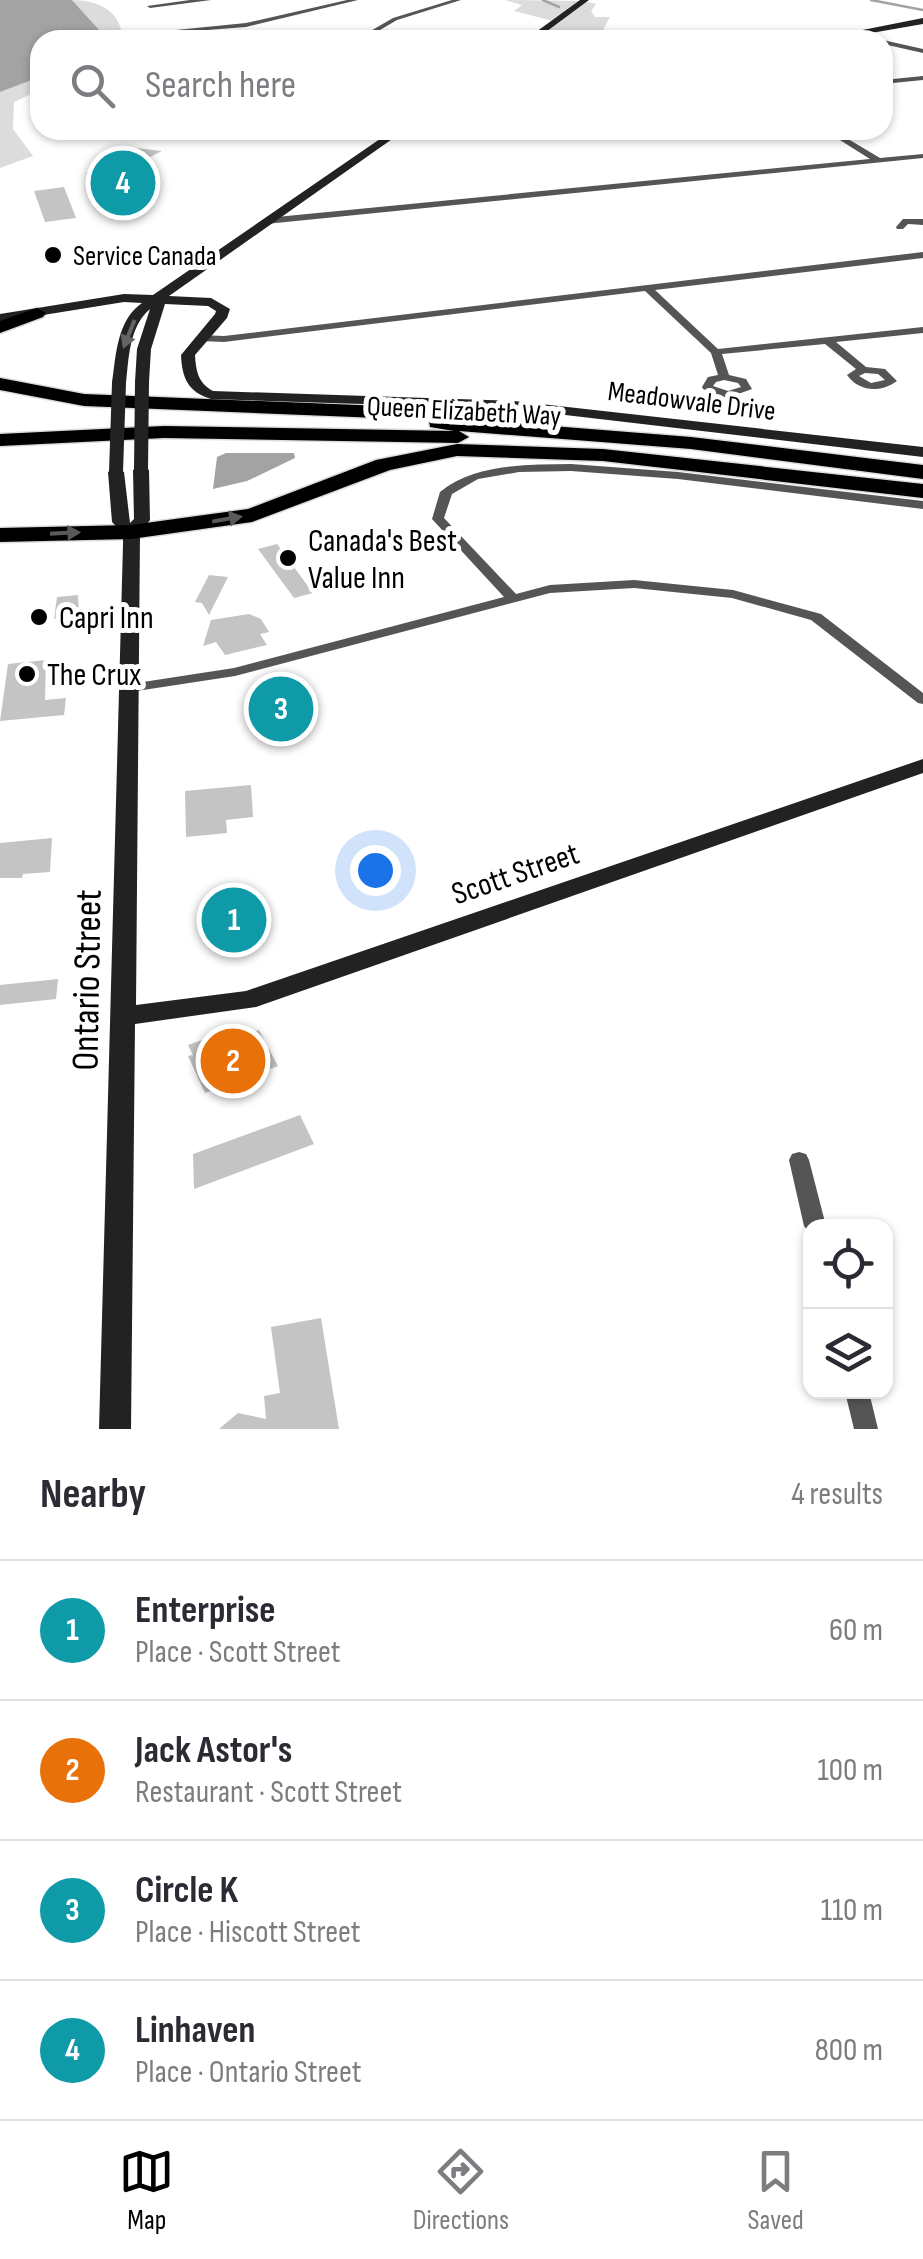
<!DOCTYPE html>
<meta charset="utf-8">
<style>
:root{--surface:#fff;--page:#f2f2f3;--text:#2b2b33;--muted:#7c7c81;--line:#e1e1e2;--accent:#000}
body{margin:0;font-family:"Sofia Sans Condensed",sans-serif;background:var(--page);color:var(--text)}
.controls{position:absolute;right:30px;bottom:30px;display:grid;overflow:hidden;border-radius:20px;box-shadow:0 2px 8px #0004}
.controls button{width:90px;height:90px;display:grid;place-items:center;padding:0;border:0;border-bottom:2px solid var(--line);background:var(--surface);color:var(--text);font:50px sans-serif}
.you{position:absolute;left:375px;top:870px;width:35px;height:35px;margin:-25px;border:8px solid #fff;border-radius:50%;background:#1a73e8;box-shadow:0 0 0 15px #1a73e833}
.badge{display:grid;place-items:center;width:65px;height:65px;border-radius:50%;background:var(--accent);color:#fff;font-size:32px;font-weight:700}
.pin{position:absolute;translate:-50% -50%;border:5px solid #fff;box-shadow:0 2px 10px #0006}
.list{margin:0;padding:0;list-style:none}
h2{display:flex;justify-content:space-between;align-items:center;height:130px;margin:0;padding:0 40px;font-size:42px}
h2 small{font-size:32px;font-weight:400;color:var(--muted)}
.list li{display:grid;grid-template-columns:65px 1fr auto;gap:30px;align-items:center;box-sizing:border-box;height:140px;padding:0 40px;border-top:2px solid var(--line)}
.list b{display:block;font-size:38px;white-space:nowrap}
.list p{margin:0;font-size:32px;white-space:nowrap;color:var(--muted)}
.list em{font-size:32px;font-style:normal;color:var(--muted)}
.icon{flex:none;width:55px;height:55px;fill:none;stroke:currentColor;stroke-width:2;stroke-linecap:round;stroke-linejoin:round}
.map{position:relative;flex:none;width:923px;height:1429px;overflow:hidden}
.search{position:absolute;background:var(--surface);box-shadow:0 2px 8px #0004;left:30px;right:30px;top:30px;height:110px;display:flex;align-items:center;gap:25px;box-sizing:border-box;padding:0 35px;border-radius:30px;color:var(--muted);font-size:38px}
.sheet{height:690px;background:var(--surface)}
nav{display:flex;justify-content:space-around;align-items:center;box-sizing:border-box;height:140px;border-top:2px solid var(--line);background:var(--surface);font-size:28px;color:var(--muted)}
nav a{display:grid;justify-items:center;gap:5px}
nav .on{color:var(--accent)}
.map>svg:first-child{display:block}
.green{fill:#dcdcdc}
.water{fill:#a3a3a3}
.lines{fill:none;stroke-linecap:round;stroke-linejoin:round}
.stream{stroke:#a3a3a3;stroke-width:2.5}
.building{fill:#c4c4c4}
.highway-casing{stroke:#dbdbdb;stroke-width:3}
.street{fill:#555;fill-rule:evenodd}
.secondary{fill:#222;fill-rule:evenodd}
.highway{fill:#000;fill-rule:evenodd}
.secondary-bridge{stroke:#222;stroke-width:14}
.oneway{fill:#646464}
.oneway2{fill:#595959}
.poi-dot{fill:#000;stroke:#fff;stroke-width:4}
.labels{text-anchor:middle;stroke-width:10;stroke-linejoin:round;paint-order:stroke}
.far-poi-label{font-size:28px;fill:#000;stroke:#fff;text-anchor:start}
.far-street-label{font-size:28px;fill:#000;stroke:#fff}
.poi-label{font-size:32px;fill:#000;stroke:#fff;text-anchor:start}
.street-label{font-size:32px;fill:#000;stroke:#fff}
.near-street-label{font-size:38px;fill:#000;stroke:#fff}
</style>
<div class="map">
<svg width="923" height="1429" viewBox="0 0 923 1429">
<rect width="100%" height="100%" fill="#fff"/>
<!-- green -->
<path class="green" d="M72 0C99 0 121 11 123 40H96L102 33Z
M505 0 584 1 596 4 591 11 595 17H610L598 40H531L553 21 514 11 522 5Z
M40 77V90L14 102 13 129 33 156 0 168V92Z"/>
<!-- water -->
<path class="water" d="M0 0H72L102 33 96 40H40V77L0 92Z
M226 453H294L295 458 247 481 213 489 217 457Z"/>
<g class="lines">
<!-- stream -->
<path class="stream" d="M543 0 559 7
M871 0 923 10"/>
</g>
<!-- building -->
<path class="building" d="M136 148 162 151 140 162 151 187 138 188 147 203 122 206 116 200 107 202 100 184 120 180 85 174Z
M64 187 76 218 45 222 34 191Z
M277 544 291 563 313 593 294 598 258 549Z
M209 575 228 577 209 615 202 603 195 602Z
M78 595 79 613 54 619 57 597Z
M249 614 261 619 269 632 260 634 267 645 225 655 216 642 203 646 211 620Z
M46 660 45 700 66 698 64 715 0 721 8 664Z
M292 693 295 722 271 725 268 695Z
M251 785 253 817 226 820 227 833 186 837 185 791Z
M52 838 50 872 23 874 22 878H0V843Z
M244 903 248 913 256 910 263 925 217 939 205 915Z
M58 979 56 999 0 1005V985Z
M259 1030 278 1066 205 1093 188 1056 193 1055 188 1045 216 1035 220 1044Z
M300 1115 314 1144 194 1189 193 1154Z
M321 1318 339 1429H219L238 1413 266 1419 264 1396 280 1393 271 1327Z"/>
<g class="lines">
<!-- highway casing -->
<g class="highway-casing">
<path id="highway" d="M37 308 46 313 43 317 0 333V321Z
M0 378 84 394 456 409 463 411 464 419 691 437 923 465V479L691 449 459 431 469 437 458 443 164 438 0 446V434L164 426 454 431 430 427 429 420 84 406 0 390Z
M457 444 603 449 923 484V498L603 461 457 456 390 470 252 522 131 539 0 542V528L131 525 248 509 376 460Z"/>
</g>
<!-- street -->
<path class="street" d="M190 0H211L150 8 147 6Z
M347 0H358L246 27 169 33 166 31 246 23Z
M452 0H461L397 20 363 40H355L393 18Z
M849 33 875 39 876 40 847 36Z
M883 40 923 49V53L883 44Z
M923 76V80L883 84V80Z
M409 130 485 134 555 130 485 138Z
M824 130H833L880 158 923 154V158L266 224 262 221 266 218 870 159Z
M903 219H923V225L908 224 903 229H897L896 227Z
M923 252V258L655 290 718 349 923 327V333L836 342 866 367 885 369 897 381C881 393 859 392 847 375L856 369 825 344 722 354 729 375 746 379 752 389 727 398 703 389 702 387 708 377 718 375 711 353 645 291 224 342 200 341 195 338 200 335 224 336ZM865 373 878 374 885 380 871 383 859 376ZM724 380 738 383 741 387 728 391 713 386 716 382Z
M571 464 678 472 923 501V509L678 479 571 471 519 472 478 479 452 494 444 518 516 594 550 585 634 580 733 590 821 614 923 693V704L918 703 811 620 732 598 634 588 550 593 235 676 130 692 123 688 130 684 234 668 504 597 432 519 440 492C476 463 526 465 571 464Z
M799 1152 806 1154 809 1160 826 1226H810V1234L804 1226 789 1160 792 1154Z
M845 1392H869L878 1429H854Z"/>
<!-- secondary -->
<path class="secondary" d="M580 0H589L535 40H525Z
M923 18V24L831 40H812Z
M393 130H405L169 296 211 298 230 309 227 318 195 355C196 371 198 383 213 391L514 401 923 447V457L514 409 211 399C188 392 182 378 181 355L215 314 216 311 208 306 165 304 151 349 149 382 142 386 135 382 137 349 150 309C129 327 129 357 126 383L119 387 112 383C116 355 117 320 142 303L124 302 0 322V314L124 294 153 295Z
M141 465 149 470 150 520 140 533 136 1005 246 991 923 759V773L256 1007 135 1024 131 1429H99L123 544V533L112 522 108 472 116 467 124 472 130 523 134 519 133 470Z"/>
<!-- highway -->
<use href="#highway" class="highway"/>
<!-- secondary-bridge -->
<path class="secondary-bridge" d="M141 470 142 382
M116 472 119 383"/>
</g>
<!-- one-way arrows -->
<defs><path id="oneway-solid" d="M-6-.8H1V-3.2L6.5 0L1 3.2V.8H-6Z" transform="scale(2.5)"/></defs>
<use class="oneway" href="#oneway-solid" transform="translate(129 334) rotate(112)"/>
<g class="oneway2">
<use href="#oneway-solid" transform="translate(227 519) rotate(-10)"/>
<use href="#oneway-solid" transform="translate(65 533) rotate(-3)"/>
</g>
<!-- markers -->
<g class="poi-dot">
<circle cx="53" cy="255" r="10"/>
<circle cx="288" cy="558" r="10"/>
<circle cx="39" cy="617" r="10"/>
<circle cx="27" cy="674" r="10"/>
</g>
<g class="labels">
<!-- far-poi labels -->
<g class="far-poi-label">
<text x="73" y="265">Service Canada</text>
</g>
<!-- far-street labels -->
<g class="far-street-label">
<text transform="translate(692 400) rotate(7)" y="10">Meadowvale Drive</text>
<text transform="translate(464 410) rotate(3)" y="10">Queen Elizabeth Way</text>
</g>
<!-- poi labels -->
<g class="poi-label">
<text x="308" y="551">Canada's Best<tspan x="308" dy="37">Value Inn</tspan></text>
<text x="59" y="628">Capri Inn</text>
<text x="47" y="685">The Crux</text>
</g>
<!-- street labels -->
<g class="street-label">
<text transform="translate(515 873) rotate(-19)" y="11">Scott Street</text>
</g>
<!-- near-street labels -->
<g class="near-street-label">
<text transform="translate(86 980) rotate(-89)" y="13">Ontario Street</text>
</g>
</g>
</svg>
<div class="controls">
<button><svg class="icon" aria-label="locate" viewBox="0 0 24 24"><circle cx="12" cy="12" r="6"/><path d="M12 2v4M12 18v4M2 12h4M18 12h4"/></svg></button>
<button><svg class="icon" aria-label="layers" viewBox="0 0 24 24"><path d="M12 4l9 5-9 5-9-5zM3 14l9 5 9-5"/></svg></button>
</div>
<div class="you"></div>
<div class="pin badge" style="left:234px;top:920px;background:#0f9aa8">1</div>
<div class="pin badge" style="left:233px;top:1061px;background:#e8710a">2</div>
<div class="pin badge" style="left:281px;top:709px;background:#0f9aa8">3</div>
<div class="pin badge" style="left:123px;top:183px;background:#0f9aa8">4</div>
<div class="search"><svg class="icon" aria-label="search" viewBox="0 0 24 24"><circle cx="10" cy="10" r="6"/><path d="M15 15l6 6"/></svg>Search here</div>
</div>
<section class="sheet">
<h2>Nearby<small>4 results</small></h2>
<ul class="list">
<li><span class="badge" style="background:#0f9aa8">1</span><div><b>Enterprise</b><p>Place · Scott Street</p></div><em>60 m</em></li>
<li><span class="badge" style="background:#e8710a">2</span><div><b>Jack Astor's</b><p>Restaurant · Scott Street</p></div><em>100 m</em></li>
<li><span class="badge" style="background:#0f9aa8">3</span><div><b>Circle K</b><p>Place · Hiscott Street</p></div><em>110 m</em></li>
<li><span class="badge" style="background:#0f9aa8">4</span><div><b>Linhaven</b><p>Place · Ontario Street</p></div><em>800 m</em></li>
</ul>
</section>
<nav>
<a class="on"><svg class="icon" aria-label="map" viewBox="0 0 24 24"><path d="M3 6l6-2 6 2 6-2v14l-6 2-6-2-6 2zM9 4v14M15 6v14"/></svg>Map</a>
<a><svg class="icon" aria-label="directions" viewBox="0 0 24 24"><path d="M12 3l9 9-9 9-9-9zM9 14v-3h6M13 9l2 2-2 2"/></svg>Directions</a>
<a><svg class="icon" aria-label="saved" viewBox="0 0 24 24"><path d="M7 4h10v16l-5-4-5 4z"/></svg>Saved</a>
</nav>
